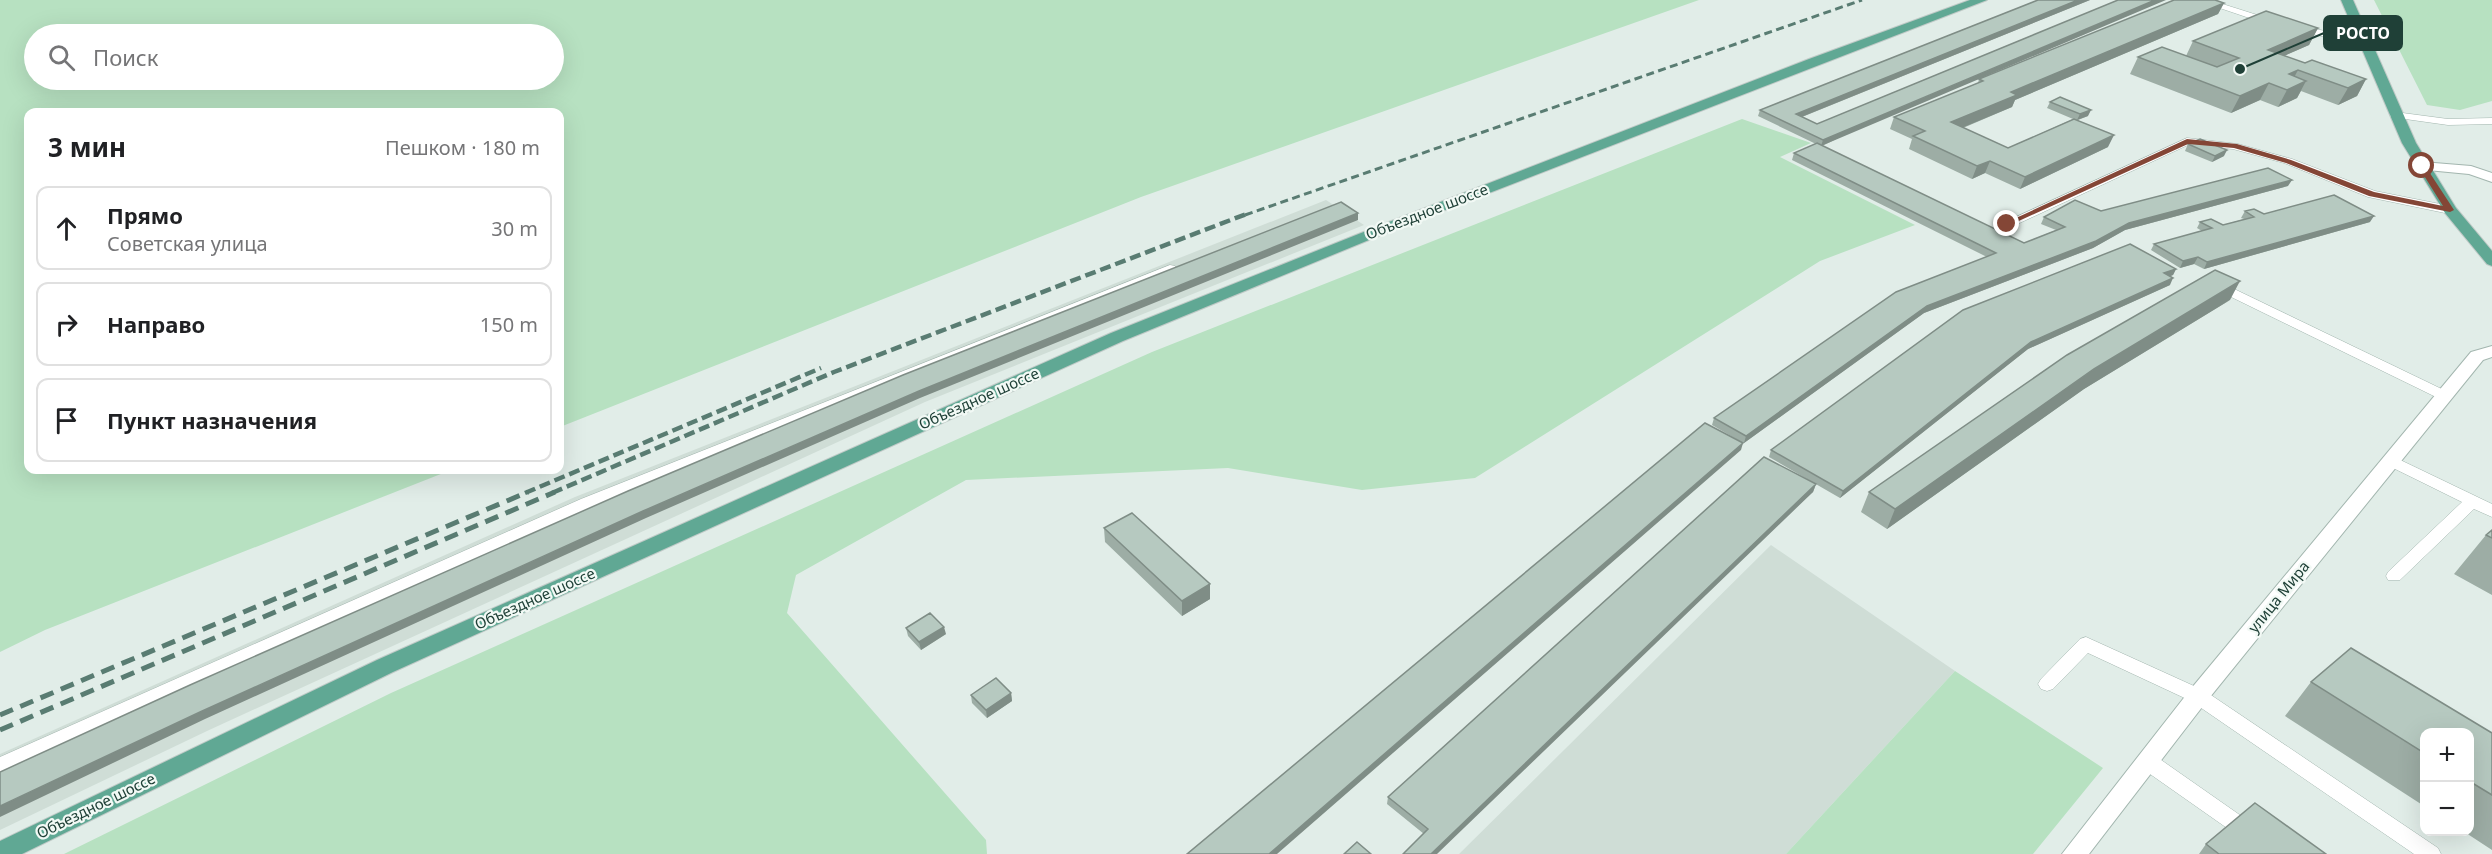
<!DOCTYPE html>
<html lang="ru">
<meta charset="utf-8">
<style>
:root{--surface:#fff;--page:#f6f6f6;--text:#202124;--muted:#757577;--line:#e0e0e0}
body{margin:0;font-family:"Noto Sans",sans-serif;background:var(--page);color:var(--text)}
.controls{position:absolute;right:18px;bottom:18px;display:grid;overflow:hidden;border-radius:12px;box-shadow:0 6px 24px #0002}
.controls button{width:54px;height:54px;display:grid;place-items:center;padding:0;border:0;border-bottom:2px solid var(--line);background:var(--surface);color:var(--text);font:30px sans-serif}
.stop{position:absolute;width:18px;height:18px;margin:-14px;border:4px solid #844636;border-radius:50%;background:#fff}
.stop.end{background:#844636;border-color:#fff;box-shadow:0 2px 6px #0008}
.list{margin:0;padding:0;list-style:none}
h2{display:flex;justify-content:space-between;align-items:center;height:78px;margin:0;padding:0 24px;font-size:26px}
h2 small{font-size:20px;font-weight:400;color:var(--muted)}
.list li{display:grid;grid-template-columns:39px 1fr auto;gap:18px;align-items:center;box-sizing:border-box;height:84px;margin:0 12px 12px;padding:0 12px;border:2px solid var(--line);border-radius:12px}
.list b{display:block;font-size:22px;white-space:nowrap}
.list p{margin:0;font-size:20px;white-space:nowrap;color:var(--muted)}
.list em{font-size:20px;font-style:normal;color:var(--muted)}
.icon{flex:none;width:33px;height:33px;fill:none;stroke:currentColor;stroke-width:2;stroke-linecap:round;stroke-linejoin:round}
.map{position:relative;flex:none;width:2492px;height:854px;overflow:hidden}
.search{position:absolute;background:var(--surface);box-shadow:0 6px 24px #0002;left:24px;top:24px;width:540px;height:66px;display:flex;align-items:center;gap:15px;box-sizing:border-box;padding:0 21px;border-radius:33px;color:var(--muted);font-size:22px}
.panel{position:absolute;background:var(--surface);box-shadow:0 6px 24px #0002;left:24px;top:108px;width:540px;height:366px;border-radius:12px}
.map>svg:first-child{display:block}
.built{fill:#cfddd6}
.green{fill:#b7e1c1;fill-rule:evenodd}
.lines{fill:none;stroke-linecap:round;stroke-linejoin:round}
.service-casing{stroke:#a3b6af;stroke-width:1}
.minor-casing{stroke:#a3b6af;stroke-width:2}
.primary-casing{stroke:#c0cac7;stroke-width:2}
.service{fill:#fff;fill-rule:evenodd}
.minor{fill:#fff;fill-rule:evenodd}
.primary{fill:#60a894;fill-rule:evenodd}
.rail-far2{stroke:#597c72;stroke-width:3;stroke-dasharray:8 4.5;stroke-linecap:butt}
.rail-far1{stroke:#597c72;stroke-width:4.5;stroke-dasharray:11 5;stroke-linecap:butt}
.rail{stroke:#597c72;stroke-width:5;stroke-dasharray:14 8;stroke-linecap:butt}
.wall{fill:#9dada5}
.shaded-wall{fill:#7f8d86}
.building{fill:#b6c9c0;stroke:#7f8d86;stroke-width:1.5}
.route{fill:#844636}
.labels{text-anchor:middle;stroke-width:4.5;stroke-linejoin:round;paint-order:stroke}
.street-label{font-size:15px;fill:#1f4037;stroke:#f2f9f5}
.leader{fill:none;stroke:#1f4037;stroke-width:2}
.callout-dot{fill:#1f4037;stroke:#f2f9f5;stroke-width:2}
.callout{fill:#1f4037;stroke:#1f4037;stroke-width:2}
.callout-label{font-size:16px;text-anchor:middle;font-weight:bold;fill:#fff}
</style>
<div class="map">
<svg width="2492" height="854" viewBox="0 0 2492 854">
<rect width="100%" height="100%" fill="#e1ede8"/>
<!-- built -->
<path class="built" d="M1326 200 1364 225 925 402 207 731 0 830V754L575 497Z
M1771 545 1955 671 1786 854H1459Z"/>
<!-- green -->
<path class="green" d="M0 0H1699L1141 197 560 427V112H28V470H451L45 630 0 652ZM554 34V80H34V34Z
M2374 0H2492V101L2460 110 2427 105Z
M1742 119 1811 143 1780 157 1915 225 1820 261 1475 478 1362 490 1228 468 966 480 796 575 787 613 986 840 987 854H64L391 693 1152 352Z
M1955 671 2103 768 2033 854H1786Z"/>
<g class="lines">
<!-- service casing -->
<g class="service-casing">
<path id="service" d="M2210 0 2273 20 2275 22 2267 24 2199 1Z
M2296 25 2364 39 2369 42 2364 45 2293 30 2291 28Z
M2395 112 2448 119 2492 118V124L2448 125 2391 117 2390 115Z
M2187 138 2238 144 2292 159 2375 191 2450 206 2456 210 2450 214 2368 197 2284 163 2233 149 2188 145 2011 227H2003L2001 224Z
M1170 265 1175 266 1176 269 1175 272 593 507 0 774V757L581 499Z
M2228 286 2450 393 2452 396 2450 399H2440L2223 293 2221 290 2223 287Z
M2392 456 2492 504V517L2474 509 2400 580H2388L2386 576 2388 572 2462 502 2387 465 2384 461Z
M2086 637 2205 691 2438 848 2441 854H2414L2191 701 2088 653 2053 689 2047 691 2041 689 2038 684 2041 679 2080 639Z
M2147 753 2154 755 2287 848 2290 854H2264L2140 767 2137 761 2140 755Z"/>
</g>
<!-- minor casing -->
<g class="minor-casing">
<path id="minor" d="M2422 162 2471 166 2492 173V182L2469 174 2417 169V163Z
M2492 346V357L2483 360 2206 702 2089 854H2062L2190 690 2471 352Z"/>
</g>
<!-- primary casing -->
<g class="primary-casing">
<path id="primary" d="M1970 0H1987L1386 233 1123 341 393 672 22 854H0V841L377 660 1111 333 1376 227 1809 59Z
M2341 0H2353L2416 143 2456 208 2492 251V266L2487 264 2445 213 2402 143Z"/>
</g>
<!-- service -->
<use href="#service" class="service"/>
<!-- minor -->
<use href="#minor" class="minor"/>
<!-- primary -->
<use href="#primary" class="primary"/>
<!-- rail-far2 -->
<path class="rail-far2" d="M1245 215 1862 0"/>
<!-- rail-far1 -->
<path class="rail-far1" d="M525 493 821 368
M552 493 834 372 1249 213"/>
<!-- rail -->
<path class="rail" d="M0 715 528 492
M0 730 555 492"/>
</g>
<!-- wall -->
<path class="wall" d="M2038 0H2090L1802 117 1817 124 2118 0 1822 146 2024 243 2056 230 2041 224 2044 217 2101 211 2288 186 2125 230 2093 248 1924 313 1744 443H1743L1741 450 1743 443 1712 425 1714 418 1987 257 1792 160 1794 153 1816 144 1758 116 1760 110Z
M2224 3 2218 14 2015 100 2012 107 1963 128 2008 148 2073 119 2047 108 2050 102 2088 116 2078 120 2108 147 2020 189 1985 173 1972 179 1909 149 1912 139 1890 129 1894 117 1978 83 1979 79Z
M2318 28 2309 45 2284 56 2305 63 2366 79 2357 96 2338 105 2301 91 2297 98 2278 107 2260 100 2231 113 2130 74 2138 57 2186 56 2193 41Z
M2188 144 2224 156 2212 162 2185 151Z
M2245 211 2264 214 2370 222 2204 269 2194 264 2180 268 2151 250 2154 244 2202 231 2197 228 2200 222 2223 225 2244 219 2241 218Z
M2176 269 2173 275 2170 276V285L2028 349 1840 498 1769 457 1771 450Z
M2230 300 2084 389 1887 529 1861 512 1869 492Z
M1816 484 1813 492 1424 834 1387 804 1388 797Z
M1104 528 1210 584V599L1182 616 1105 542Z
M2492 530V595L2454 574 2486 535Z
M906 628 946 634 921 650 908 636Z
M2311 682 2492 733V850L2463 831H2469V732H2424V806L2285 716Z
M1011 693 1012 701 987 718 972 703 971 695Z
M2206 844 2326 854H2199Z"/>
<!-- shaded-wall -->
<path class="shaded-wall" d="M2078 0H2090L1794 120 1796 114Z
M2155 0H2166L1821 146 1823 140Z
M2224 3 2218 14 2015 100 2012 107 1947 134 1951 122 2011 92Z
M2318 28 2309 45 2259 67 2268 50Z
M2298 70 2289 87V74Z
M2366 79 2357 96 2338 105 2348 88Z
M2306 81 2297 98 2278 107 2287 90Z
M2269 83 2260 100 2231 113 2240 96Z
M2091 110 2088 116 2077 120 2080 114Z
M2114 135 2108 147 2020 189 2025 177Z
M2227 150 2224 156 2212 162 2215 156Z
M1990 161 1985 173 1972 179 1977 166Z
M2292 180 2288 186 2125 230 2093 248 1924 313 1744 443 1746 436 1927 306 2129 223Z
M1358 213V220L920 398 646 518 205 719 0 817V806L200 712 643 511 919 391Z
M2374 216 2370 222 2204 269 2207 262Z
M2198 257 2194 264 2180 268 2183 261Z
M2176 269 2173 275 2161 280 2164 273Z
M2173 278 2170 285 2028 349 1840 498 1843 491 2031 342Z
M2240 281 2230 300 2084 389 1887 529 1895 509 2094 369Z
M1743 443 1741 450 1277 854H1269Z
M1816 484 1813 492 1437 854H1431Z
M1210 584V599L1182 616V601Z
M944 627 946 634 921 650 919 642Z
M1011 693 1012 701 987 718 986 710Z"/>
<!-- building -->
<path class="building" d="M2038 0H2078L1796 114 1817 124 2118 0H2155L1823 140 1760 110Z
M2174 0H2215L2224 3 2011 92 2017 95 1951 122 2008 148 2074 119 2114 135 2025 177 1990 161 1977 166 1913 136 1925 131 1894 117 1983 81 1979 79Z
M2266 11 2318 28 2268 50 2305 63 2312 60 2366 79 2348 88 2298 70 2289 74 2306 81 2287 90 2269 83 2240 96 2138 57 2162 47 2217 67 2239 58 2193 41Z
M2060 97 2091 110 2080 114 2050 102Z
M2200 139 2227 150 2215 156 2188 144Z
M1817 143 2024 243 2065 227 2044 217 2075 200 2101 211 2268 168 2292 180 2129 223 2096 241 1927 306 1746 436 1714 418 1896 292 1996 253 1794 153Z
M2334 195 2374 216 2207 262 2198 257 2183 261 2154 244 2212 228 2200 222 2211 219 2223 225 2254 217 2245 211 2254 209 2264 214Z
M1341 202 1358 213 919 391 643 511 200 712 0 806V772L190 685 628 491 903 375Z
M2130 244 2176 269 2164 273 2173 278 2031 342 1843 491 1771 450 1963 310Z
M2215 270 2240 281 2094 369 1895 509 1869 492 2067 355Z
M1705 423 1743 443 1269 854H1187Z
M1764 457 1816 484 1431 854H1403L1428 829 1388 797Z
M1132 513 1210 584 1182 601 1104 528Z
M2492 530V538L2486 535Z
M930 613 944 627 919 642 906 628Z
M2351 648 2492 733V795L2469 781V732H2424V753L2311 682Z
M996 678 1011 693 986 710 971 695Z
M2255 803 2326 854H2219L2206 844Z
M1357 842 1371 854H1344Z"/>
<!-- route -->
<path class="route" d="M2187 139 2237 144 2291 160 2374 192 2443 206 2418 166 2424 164 2454 210 2450 212 2369 196 2286 163 2234 148 2188 144 2010 225 2003 224Z"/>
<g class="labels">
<!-- street labels -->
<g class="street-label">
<text transform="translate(1427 212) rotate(-21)" y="5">Объездное шоссе</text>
<text transform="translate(979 399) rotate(-24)" y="5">Объездное шоссе</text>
<text transform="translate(2279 597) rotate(-51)" y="5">улица Мира</text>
<text transform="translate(535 599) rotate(-24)" y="5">Объездное шоссе</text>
<text transform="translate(96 806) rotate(-26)" y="5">Объездное шоссе</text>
</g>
</g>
<!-- callouts -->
<path class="leader" d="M2240 69L2324 33"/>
<circle class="callout-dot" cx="2240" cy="69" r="6"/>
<rect class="callout" x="2324" y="16" width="78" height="34" rx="6"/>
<g class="callout-label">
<text x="2363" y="39">РОСТО</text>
</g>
</svg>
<div class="controls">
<button>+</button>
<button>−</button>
</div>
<div class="stop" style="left:2422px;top:166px"></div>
<div class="stop end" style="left:2007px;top:224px"></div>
<div class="search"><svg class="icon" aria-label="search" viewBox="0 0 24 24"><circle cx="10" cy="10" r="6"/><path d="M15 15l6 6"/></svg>Поиск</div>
<section class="panel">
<h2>3 мин<small>Пешком · 180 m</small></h2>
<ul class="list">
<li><svg class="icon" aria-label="ahead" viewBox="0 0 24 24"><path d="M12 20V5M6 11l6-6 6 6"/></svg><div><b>Прямо</b><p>Советская улица</p></div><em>30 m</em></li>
<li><svg class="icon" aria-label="right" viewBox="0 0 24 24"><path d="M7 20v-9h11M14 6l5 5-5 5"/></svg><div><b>Направо</b></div><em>150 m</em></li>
<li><svg class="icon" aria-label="arrive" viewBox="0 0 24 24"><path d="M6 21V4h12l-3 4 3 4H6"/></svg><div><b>Пункт назначения</b></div></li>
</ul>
</section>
</div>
